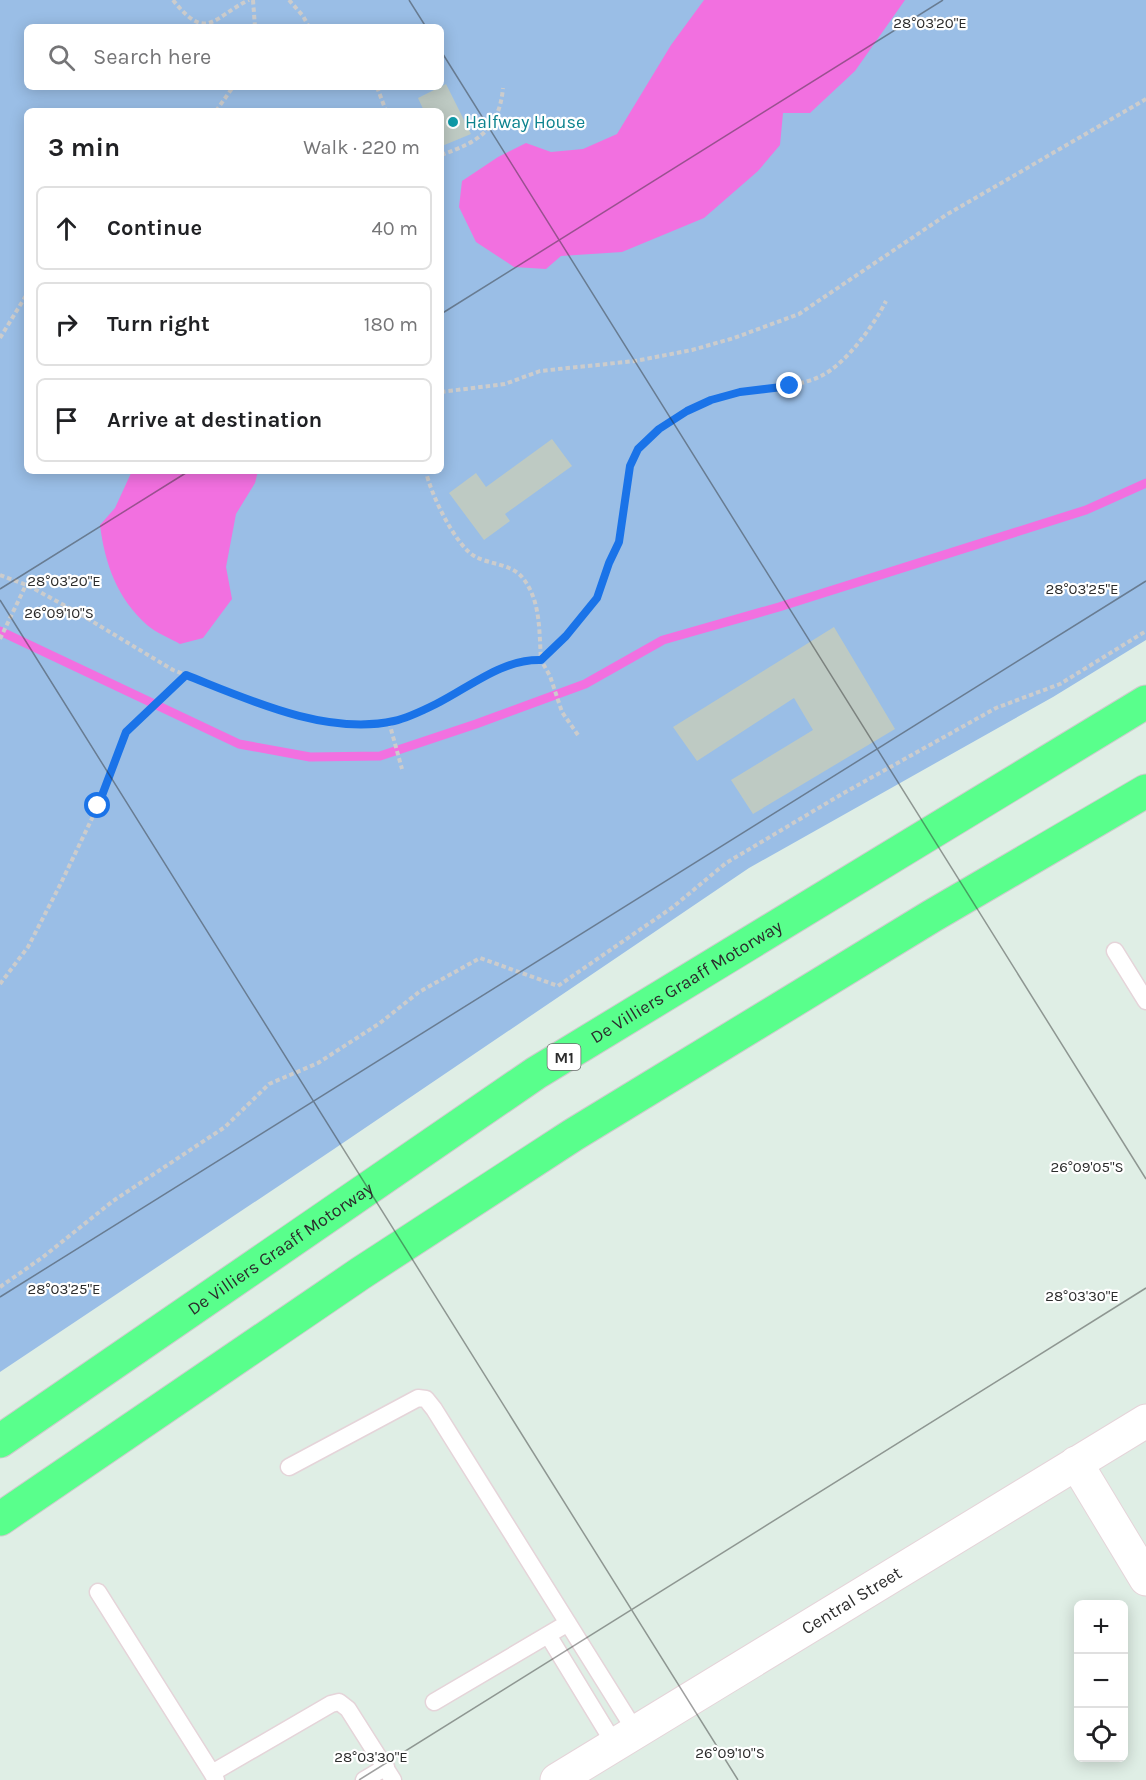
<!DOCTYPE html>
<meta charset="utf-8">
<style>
:root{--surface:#fff;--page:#f6f6f6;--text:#202124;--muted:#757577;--line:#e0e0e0}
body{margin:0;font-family:Karla,sans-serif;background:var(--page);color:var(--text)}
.controls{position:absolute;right:18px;bottom:18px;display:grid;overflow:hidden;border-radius:9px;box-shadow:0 3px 15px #0003}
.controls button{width:54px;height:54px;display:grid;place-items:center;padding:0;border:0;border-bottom:2px solid var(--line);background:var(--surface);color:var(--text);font:30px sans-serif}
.stop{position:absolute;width:18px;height:18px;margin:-14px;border:4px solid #1a73e8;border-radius:50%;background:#fff}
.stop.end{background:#1a73e8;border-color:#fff;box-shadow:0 2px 6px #0008}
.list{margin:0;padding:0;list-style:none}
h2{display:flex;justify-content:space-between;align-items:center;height:78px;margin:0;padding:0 24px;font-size:26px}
h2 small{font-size:20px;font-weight:400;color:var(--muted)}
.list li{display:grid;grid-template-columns:39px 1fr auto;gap:18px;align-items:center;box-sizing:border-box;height:84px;margin:0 12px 12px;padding:0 12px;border:2px solid var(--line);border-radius:9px}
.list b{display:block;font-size:22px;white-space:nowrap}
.list em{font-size:20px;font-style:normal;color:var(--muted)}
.icon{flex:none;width:33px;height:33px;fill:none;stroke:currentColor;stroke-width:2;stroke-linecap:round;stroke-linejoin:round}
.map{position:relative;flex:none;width:1146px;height:1780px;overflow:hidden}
.search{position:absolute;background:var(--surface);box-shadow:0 3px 15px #0003;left:24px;top:24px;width:420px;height:66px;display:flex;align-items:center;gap:15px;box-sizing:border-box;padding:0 21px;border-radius:9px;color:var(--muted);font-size:22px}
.panel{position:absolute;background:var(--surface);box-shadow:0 3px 15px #0003;left:24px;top:108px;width:420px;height:366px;border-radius:9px}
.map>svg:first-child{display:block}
.green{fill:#9abee6;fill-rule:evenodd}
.water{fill:#f270e0}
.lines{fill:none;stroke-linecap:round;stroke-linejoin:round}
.stream{stroke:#f270e0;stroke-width:9}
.building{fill:#becac3}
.service-casing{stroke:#e5d4d9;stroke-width:19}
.minor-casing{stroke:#e5d4d9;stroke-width:35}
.secondary-casing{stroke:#e5d4d9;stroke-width:35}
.motorway-casing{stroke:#ccc;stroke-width:35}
.path{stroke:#ccc;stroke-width:4;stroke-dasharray:4.5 3;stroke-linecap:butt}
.service{stroke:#fff;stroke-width:16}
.minor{stroke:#fff;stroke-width:33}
.secondary{stroke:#fff;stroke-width:33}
.motorway{stroke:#59ff8c;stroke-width:33}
.route{stroke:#1a73e8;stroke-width:8}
.ticks{fill:none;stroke:#2c2c2c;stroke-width:1.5;stroke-opacity:0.45}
.culture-dot{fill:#0f9aa8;stroke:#fff;stroke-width:2}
.labels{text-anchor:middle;stroke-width:4.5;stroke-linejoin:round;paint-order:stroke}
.shield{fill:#fff;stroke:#6b6b6b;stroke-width:1.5}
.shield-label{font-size:16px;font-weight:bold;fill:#2c2c2c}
.culture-label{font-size:18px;fill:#0d838f;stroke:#fff;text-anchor:start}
.street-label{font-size:18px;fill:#2c2c2c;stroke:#fff}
.ticks-label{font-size:15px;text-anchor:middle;fill:#2c2c2c;stroke:#fff;stroke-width:4.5;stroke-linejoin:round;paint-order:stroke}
</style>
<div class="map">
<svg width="1146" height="1780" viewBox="0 0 1146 1780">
<rect width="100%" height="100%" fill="#dfeee5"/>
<!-- green -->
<path class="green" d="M0 0H1146V640L1053 697 749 868 334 1149 0 1372ZM27 27H441V87H27ZM27 111H441V471H27Z"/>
<!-- water -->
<path class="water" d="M704 0H905L855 71 810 113H783L780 145 758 171 704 218 622 252 561 256 546 269 514 267 476 242 459 207 462 181 498 157 526 143 551 152 583 149 617 134 671 45Z
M132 471H258L255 483 236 514 226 567 232 599 203 638 180 644C170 638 156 633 147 625 117 598 105 564 100 525L115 508Z"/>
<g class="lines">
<!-- stream -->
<path class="stream" d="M0 631 239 744 310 757 380 756 476 724 585 684 663 640 779 607 1086 510 1146 483"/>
</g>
<!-- building -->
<path class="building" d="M446 84 471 134 442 146 441 111H424L418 98Z
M552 439 572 466 505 514 510 521 484 540 449 493 476 473 486 487Z
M834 627 895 729 753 814 731 780 813 730 794 698 697 761 673 727Z"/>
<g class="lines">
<!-- service casing -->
<g class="service-casing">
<path id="service" d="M1115 951 1146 1001
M289 1467 418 1398 426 1399 434 1409 636 1732
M98 1592 212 1773
M548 1635 615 1745
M434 1702 568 1623
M216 1780 212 1773 331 1704 339 1702 348 1709 393 1780
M364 1780 386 1767"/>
</g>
<!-- minor casing -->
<g class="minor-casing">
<path id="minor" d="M1076 1463 1146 1579"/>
</g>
<!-- secondary casing -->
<g class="secondary-casing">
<g id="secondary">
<path id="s1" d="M557 1780 1146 1421"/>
</g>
</g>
<!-- motorway casing -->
<g class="motorway-casing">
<g id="motorway">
<path id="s2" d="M0 1441 536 1073 1146 702"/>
<path d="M0 1519 361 1273 573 1135 932 916 1146 791"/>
</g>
</g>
<!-- path -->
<path class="path" d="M173 0C207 43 213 17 249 0
M253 0 255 27
M289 0 303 16 309 27
M377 87 386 111
M216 111 233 87
M441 155C478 142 499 130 503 88
M0 338 27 294
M441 392 505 384 540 371 635 361 692 350 734 338 799 314 946 215 1146 99
M0 575 29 586 80 614 173 670 280 712 345 724 395 721 435 705 505 666 527 660H541C539 631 541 600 522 577 511 564 489 564 476 557 456 547 430 493 426 471
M0 639 26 585
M389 722 402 769
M578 735 562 712 550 676 541 660C561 642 581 622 596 599 602 590 604 576 608 565 611 557 617 549 619 540 631 493 615 464 659 429 682 411 712 397 741 392 768 387 796 388 821 376 846 364 874 325 886 301
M0 984 28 947 60 885 98 806 126 733 186 675
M0 1287 43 1257 113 1201 225 1127 269 1084 318 1063 380 1023 419 992 480 958 558 986 673 907 726 863 758 844 842 794 996 708 1060 684 1146 631"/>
<!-- service -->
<use href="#service" class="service"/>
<!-- minor -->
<use href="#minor" class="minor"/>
<!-- secondary -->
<use href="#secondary" class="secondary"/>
<!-- motorway -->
<use href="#motorway" class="motorway"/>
</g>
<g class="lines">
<!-- route -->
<path class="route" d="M98 806 126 732 186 675C247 699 326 736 394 721 408 718 424 710 436 704 470 687 502 659 541 660L566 636 597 598 609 563 619 542 630 466 638 449 659 429 687 411 711 400 740 392 790 386"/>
</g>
<!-- ticks -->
<path class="ticks" d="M409 0 426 27M441 51 1146 1179M441 314 943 0M0 589 189 471M0 600 738 1780M0 1297 1146 581M359 1780 1146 1288"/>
<!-- markers -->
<circle class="culture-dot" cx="453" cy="122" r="6"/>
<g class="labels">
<!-- shield labels -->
<rect class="shield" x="547.5" y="1044" width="33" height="26" rx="4.5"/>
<g class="shield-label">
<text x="564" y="1063">M1</text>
</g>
<!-- culture labels -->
<g class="culture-label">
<text x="465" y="128">Halfway House</text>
</g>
<!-- street labels -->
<g class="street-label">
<text dy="6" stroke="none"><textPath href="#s2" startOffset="826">De Villiers Graaff Motorway</textPath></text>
<text dy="6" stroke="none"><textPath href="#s2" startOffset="340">De Villiers Graaff Motorway</textPath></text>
<text dy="6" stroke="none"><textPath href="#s1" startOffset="345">Central Street</textPath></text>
</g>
</g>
<g class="ticks-label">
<text x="930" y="28">28°03'20"E</text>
<text x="64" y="586">28°03'20"E</text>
<text x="1082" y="594">28°03'25"E</text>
<text x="59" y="618">26°09'10"S</text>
<text x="1087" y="1172">26°09'05"S</text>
<text x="64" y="1294">28°03'25"E</text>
<text x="1082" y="1301">28°03'30"E</text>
<text x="730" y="1758">26°09'10"S</text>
<text x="371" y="1762">28°03'30"E</text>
</g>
</svg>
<div class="controls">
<button>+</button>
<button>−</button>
<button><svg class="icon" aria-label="locate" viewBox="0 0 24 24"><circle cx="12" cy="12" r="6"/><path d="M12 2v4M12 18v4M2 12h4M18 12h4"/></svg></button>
</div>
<div class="stop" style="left:98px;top:806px"></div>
<div class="stop end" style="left:790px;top:386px"></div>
<div class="search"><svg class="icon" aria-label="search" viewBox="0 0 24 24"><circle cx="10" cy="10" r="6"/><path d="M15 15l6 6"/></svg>Search here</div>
<section class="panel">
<h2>3 min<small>Walk · 220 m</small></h2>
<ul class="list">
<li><svg class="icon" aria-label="ahead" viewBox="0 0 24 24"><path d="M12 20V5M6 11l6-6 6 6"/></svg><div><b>Continue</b></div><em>40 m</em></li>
<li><svg class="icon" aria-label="right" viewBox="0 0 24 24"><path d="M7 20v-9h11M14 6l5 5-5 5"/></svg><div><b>Turn right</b></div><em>180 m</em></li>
<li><svg class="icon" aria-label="arrive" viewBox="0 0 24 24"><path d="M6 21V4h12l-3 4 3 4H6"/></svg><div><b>Arrive at destination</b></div></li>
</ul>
</section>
</div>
